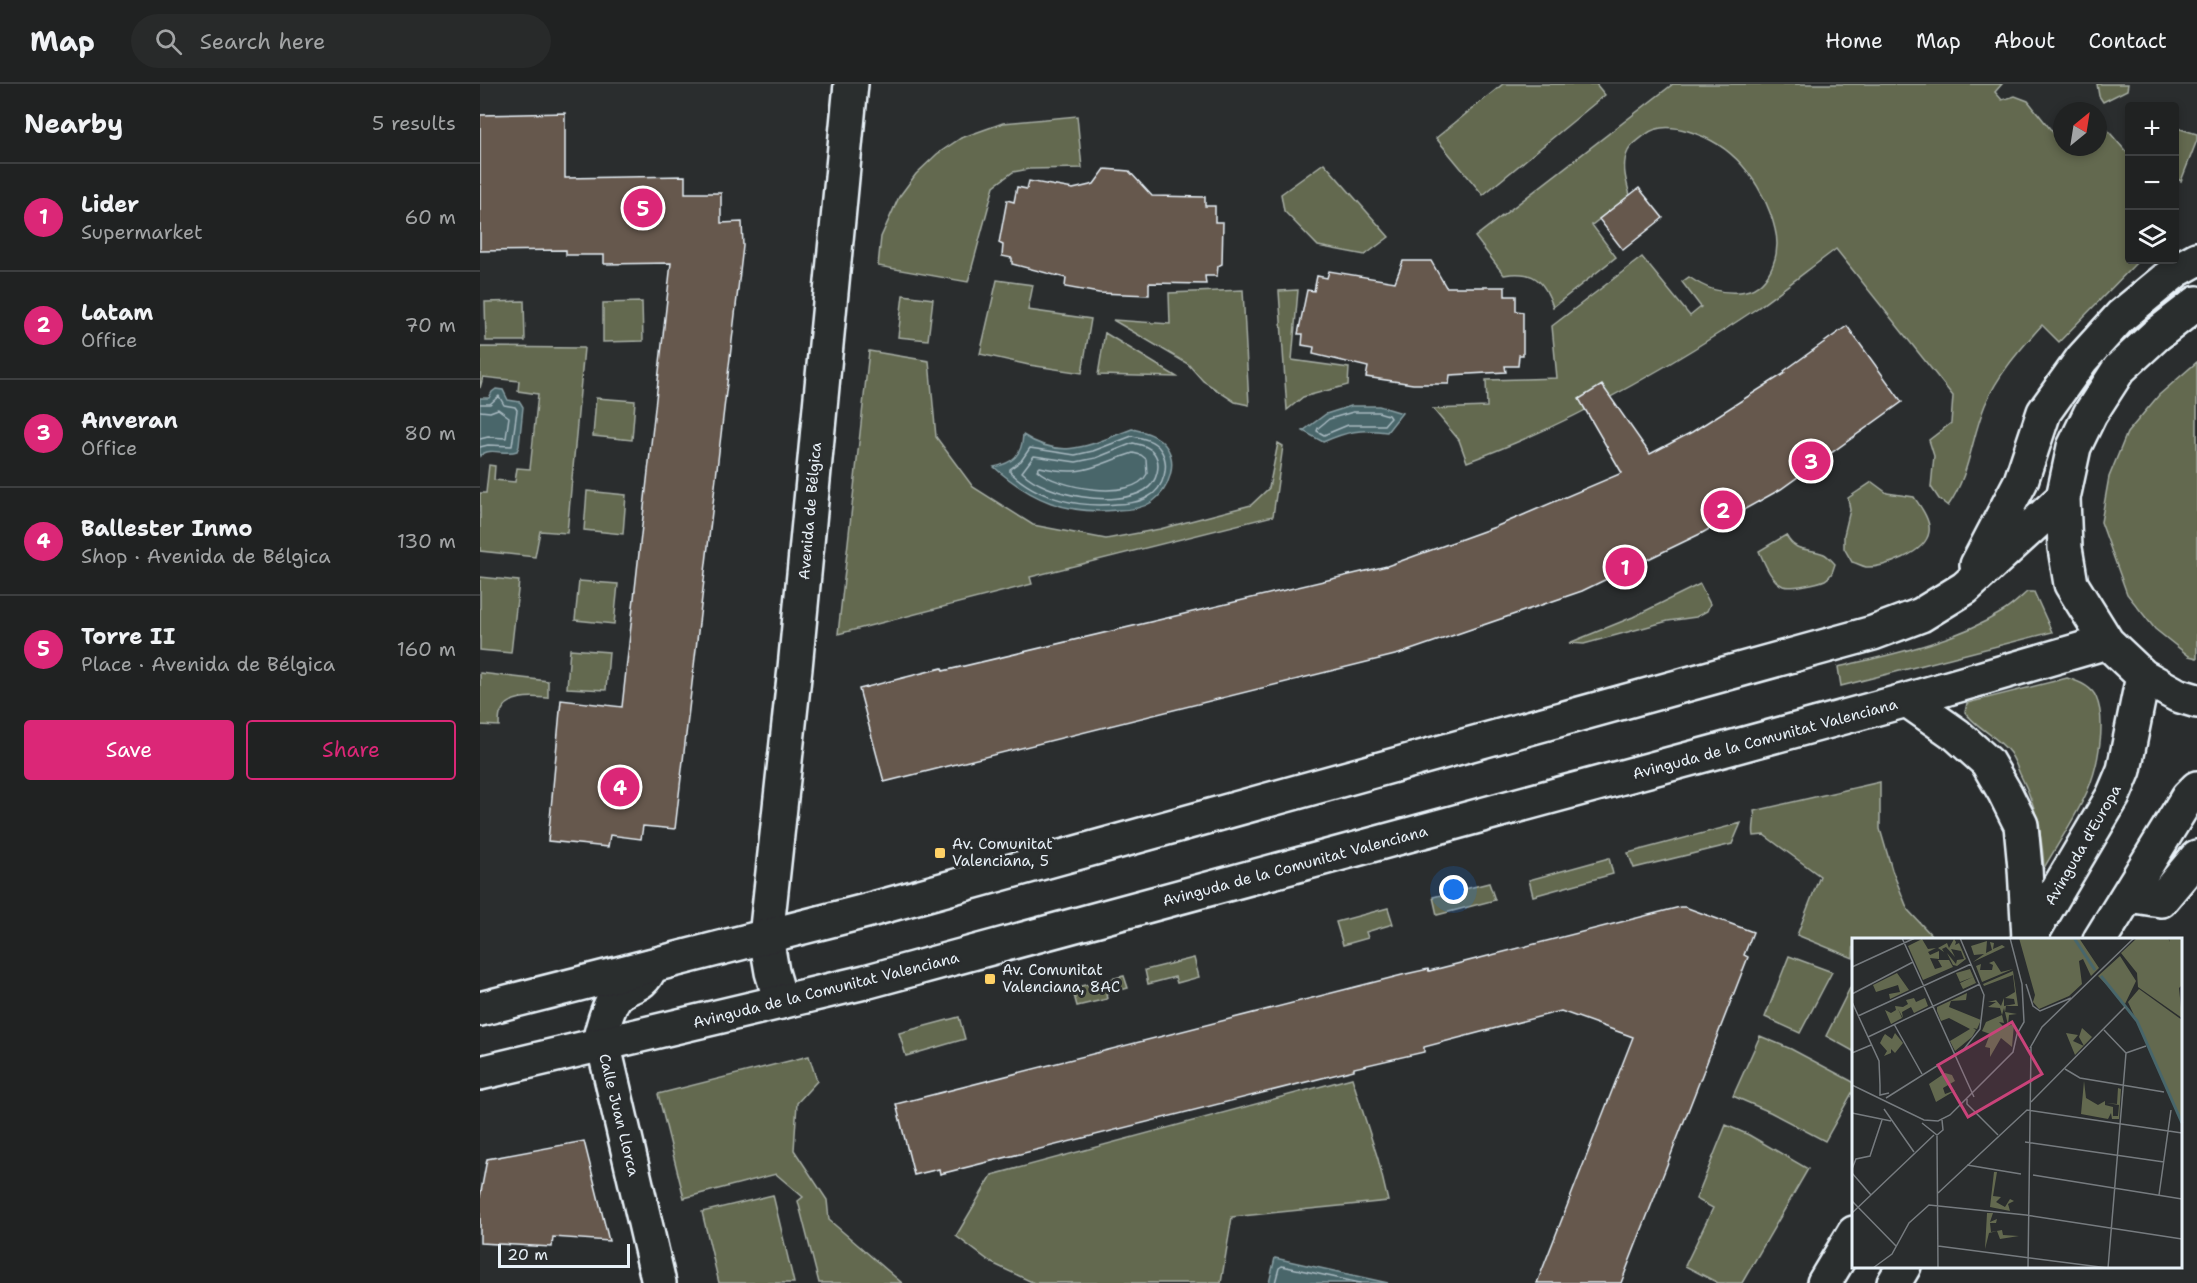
<!DOCTYPE html>
<meta charset="utf-8">
<style>
:root{--surface:#202222;--page:#282a2a;--text:#f1f3f6;--muted:#a2a4a5;--line:#3d3f40;--accent:#db2777}
body{margin:0;font-family:"Shantell Sans",sans-serif;background:var(--page);color:var(--text)}
.controls{position:absolute;right:18px;top:18px;display:grid;overflow:hidden;border-radius:6px;box-shadow:0 3px 9px #0003}
.controls button{width:54px;height:54px;display:grid;place-items:center;padding:0;border:0;border-bottom:2px solid var(--line);background:var(--surface);color:var(--text);font:30px sans-serif}
.compass{position:absolute;left:1573px;top:18px;width:54px;height:54px;border-radius:50%;background:var(--surface);box-shadow:0 3px 9px #0003;rotate:30deg}
.scale{position:absolute;left:18px;bottom:15px;width:132px;box-sizing:border-box;padding-left:6px;border:3px solid #e8f1f8;border-top:0;font-size:16px;line-height:21px;white-space:nowrap;color:#e8f1f8;-webkit-text-stroke:4px #2a2d2e;paint-order:stroke}
.you{position:absolute;left:974px;top:806px;width:21px;height:21px;margin:-15px;border:4px solid #fff;border-radius:50%;background:#1a73e8;box-shadow:0 0 0 9px #1a73e833}
.badge{display:grid;place-items:center;width:39px;height:39px;border-radius:50%;background:var(--accent);color:#fff;font-size:20px;font-weight:700}
.pin{position:absolute;translate:-50% -50%;border:3px solid #fff;box-shadow:0 2px 6px #0006}
.list{margin:0;padding:0;list-style:none}
h2{display:flex;justify-content:space-between;align-items:center;height:78px;margin:0;padding:0 24px;font-size:26px}
h2 small{font-size:20px;font-weight:400;color:var(--muted)}
.list li{display:grid;grid-template-columns:39px 1fr auto;gap:18px;align-items:center;box-sizing:border-box;height:108px;padding:0 24px;border-top:2px solid var(--line)}
.list b{display:block;font-size:22px;white-space:nowrap}
.list p{margin:0;font-size:20px;white-space:nowrap;color:var(--muted)}
.list em{font-size:20px;font-style:normal;color:var(--muted)}
.actions{display:flex;gap:12px;padding:18px 24px}
.actions a{flex:1;padding:14px 0;border:2px solid var(--accent);border-radius:6px;text-align:center;font-size:21px;color:var(--accent)}
.actions .main{background:var(--accent);color:#fff}
.icon{flex:none;width:33px;height:33px;fill:none;stroke:currentColor;stroke-width:2;stroke-linecap:round;stroke-linejoin:round}
.map{position:relative;flex:none;width:1717px;height:1199px;overflow:hidden}
header{display:flex;align-items:center;gap:36px;box-sizing:border-box;height:84px;padding:0 30px;background:var(--surface);border-bottom:2px solid var(--line)}
header strong{font-size:28px}
nav{display:flex;gap:33px;margin-inline-start:auto;font-size:21px}
.search{width:420px;height:54px;background:var(--page);display:flex;align-items:center;gap:15px;box-sizing:border-box;padding:0 21px;border-radius:33px;color:var(--muted);font-size:22px}
main{display:flex}
aside{flex:1;background:var(--surface)}
.map>svg:first-child{display:block}
.green{fill:#63694f;stroke:#a6ada4;stroke-width:1.5}
.water{fill:#48666b;stroke:#889ea3;stroke-width:1.5}
.lines{fill:none;stroke-linecap:round;stroke-linejoin:round}
.shore{stroke:#a8b9c0;stroke-width:1.5}
.building{fill:#66584e;stroke:#e8f1f8;stroke-width:1.5}
.street-casing{stroke:#e8f1f8;stroke-width:38}
.secondary-casing{stroke:#e8f1f8;stroke-width:38}
.street{stroke:#2a2d2e;stroke-width:33}
.secondary{stroke:#2a2d2e;stroke-width:33}
.poi-dot{fill:#ffd166;stroke:#2a2d2e;stroke-width:2}
.labels{text-anchor:middle;stroke-width:6;stroke-linejoin:round;paint-order:stroke}
.street-label{font-size:15px;fill:#e8f1f8;stroke:#2a2d2e}
.poi-label{font-size:15px;fill:#e8f1f8;stroke:#2a2d2e;text-anchor:start}
.inset-river{fill:none;stroke:#48666b;stroke-width:3}
.inset-road{fill:none;stroke:#767b7f;stroke-width:1.5}
.view{fill:#ca437a;fill-opacity:0.15;stroke:#ca437a;stroke-width:3}
.inset-edge{fill:none;stroke:#e8f1f8;stroke-width:3}
</style>
<header>
<strong>Map</strong>
<div class="search"><svg class="icon" aria-label="search" viewBox="0 0 24 24"><circle cx="10" cy="10" r="6"/><path d="M15 15l6 6"/></svg>Search here</div>
<nav><a>Home</a><a>Map</a><a>About</a><a>Contact</a></nav>
</header>
<main>
<aside>
<h2>Nearby<small>5 results</small></h2>
<ul class="list">
<li><span class="badge">1</span><div><b>Lider</b><p>Supermarket</p></div><em>60 m</em></li>
<li><span class="badge">2</span><div><b>Latam</b><p>Office</p></div><em>70 m</em></li>
<li><span class="badge">3</span><div><b>Anveran</b><p>Office</p></div><em>80 m</em></li>
<li><span class="badge">4</span><div><b>Ballester Inmo</b><p>Shop · Avenida de Bélgica</p></div><em>130 m</em></li>
<li><span class="badge">5</span><div><b>Torre II</b><p>Place · Avenida de Bélgica</p></div><em>160 m</em></li>
</ul>
<div class="actions"><a class="main">Save</a><a>Share</a></div>
</aside>
<div class="map">
<svg width="1717" height="1199" viewBox="0 0 1717 1199">
<rect width="100%" height="100%" fill="#2a2d2e"/>
<filter id="ink" filterUnits="userSpaceOnUse"><feTurbulence type="fractalNoise" baseFrequency=".0167" numOctaves="2"/><feDisplacementMap in="SourceGraphic" scale="12" xChannelSelector="R" yChannelSelector="G"/><feConvolveMatrix kernelMatrix="1 2 1 2 8 2 1 2 1" color-interpolation-filters="sRGB"/></filter>
<g filter="url(#ink)">
<!-- green -->
<path class="green" d="M1023 0H1116L1125 11 1003 111 956 54Z
M1193 0H1522L1515 8 1522 16 1535 12 1548 17 1579 56 1582 54V63H1618V35L1649 71 1650 176H1659L1579 258 1562 241C1540 266 1518 290 1505 321 1491 355 1490 391 1468 422L1459 415 1451 403 1454 372 1449 356 1471 339 1473 312 1356 165C1329 185 1303 206 1276 225 1185 286 1089 341 987 378L979 356 953 325 1007 323 1006 296 1077 294 1072 242 1162 173 1210 232 1221 223 1202 198 1209 193C1225 204 1240 210 1260 208 1288 206 1302 172 1295 145 1290 123 1277 98 1262 81 1248 65 1228 53 1208 47 1195 43 1177 41 1165 51 1160 55 1151 61 1148 67 1141 81 1146 97 1150 111L1112 141 1136 173 1073 223C1064 196 1054 186 1024 191L995 153Z
M1617 0H1648L1647 6 1623 18 1619 12Z
M597 32 602 84 549 85 533 88 514 102 488 198 398 182 401 153 419 113 436 90 457 70 481 54 523 39Z
M1694 43 1717 50V56L1701 97 1695 93Z
M844 79 909 153 885 171 838 162 804 127 801 110Z
M517 196 553 201 548 226 611 235 602 289 549 281 500 270Z
M763 206 769 321 755 318 723 297 708 280 633 236 690 240 689 209Z
M818 206 812 276 869 284 868 301 823 313 807 326 799 207Z
M423 211 453 215 448 256 418 253Z
M44 217 45 257H6L5 218Z
M162 218 163 257 123 258V219Z
M625 248V249L697 293 618 291Z
M0 263 104 264 87 449 60 447 55 473 0 467V409H6L9 381 15 382 14 396 35 398 37 384 50 385 58 310 38 307 39 297 3 293 0 304Z
M389 267 449 277 456 353 493 403 553 441 626 455 680 445 771 421 789 404 798 359 803 362 793 432 550 493 552 500 358 550Z
M1717 278V574L1709 572 1675 545 1647 510 1621 438 1629 393 1647 349 1679 311Z
M116 314 155 317 152 356 113 352Z
M1392 398 1407 409 1434 413C1440 422 1451 436 1449 448 1446 469 1404 484 1386 483 1382 482 1376 479 1372 478L1364 464V451L1370 426 1368 414Z
M107 407 146 411 143 450 104 446Z
M1306 451C1316 470 1328 463 1344 470 1348 472 1352 477 1355 480 1353 486 1352 492 1345 496 1338 499 1311 505 1303 502 1291 497 1284 478 1279 467Z
M0 493 39 497 31 569 0 566Z
M99 497 138 500 134 540 95 536Z
M1220 500 1230 520 1227 527 1216 533 1188 537 1104 560 1089 559 1153 533Z
M1547 508H1554L1572 548 1361 602 1358 583C1413 570 1473 558 1522 528 1531 523 1539 515 1547 508Z
M90 565 129 568 126 606 87 604Z
M0 589 68 597V614C53 613 29 610 21 628 19 631 19 638 19 642L0 641Z
M1587 594C1598 597 1611 602 1616 613 1627 638 1618 683 1607 708 1597 731 1577 761 1564 784 1562 750 1556 720 1540 690 1537 683 1534 675 1530 669 1518 653 1494 642 1485 628L1487 619Z
M1400 698V745L1412 786 1428 826 1455 855 1374 856 1373 874 1317 851 1340 792 1284 751 1274 752C1272 743 1276 736 1274 727Z
M1261 739 1252 760 1154 784 1148 769Z
M1129 774 1133 790 1053 812 1049 796Z
M1009 799 1015 816 957 831 953 813Z
M908 824 913 840 886 848 888 854 863 861 856 838Z
M1309 872 1352 888 1320 949 1285 933Z
M714 874 719 893 697 899 695 893 668 900 665 886Z
M644 892 648 904 626 910 627 915 597 922 592 904Z
M1373 898 1374 967H1373L1346 952Z
M479 933 485 955 426 972 419 949Z
M1280 952 1311 965 1373 998V1007L1345 1057 1290 1028 1253 1012Z
M329 972 337 997 317 1019 314 1066 347 1116 349 1136 422 1199H339L318 1117 323 1113 296 1090 204 1114 178 1010Z
M872 994 898 1075 908 1117 752 1133 741 1199H554L512 1179 476 1152 512 1091Z
M1246 1041 1269 1051 1328 1085 1262 1199H1238L1205 1182 1233 1124 1216 1115Z
M293 1111 314 1199H239L222 1128Z"/>
<!-- water -->
<path class="water" d="M16 305 23 306 28 316 40 318 43 323 39 362 37 367C25 372 10 362 0 372V314H9L12 308Z
M871 322H899L922 329 907 348C880 345 868 347 843 358L823 347 846 330Z
M652 345C664 348 676 350 685 361 699 378 689 406 672 418 663 424 648 426 637 426 587 431 551 416 514 383 533 379 542 371 543 351 584 378 613 359 652 345Z
M795 1174 908 1199H789Z"/>
<g class="lines">
<!-- shore -->
<path class="shore" d="M0 320H10L19 312 24 321 35 323 37 326 32 362 8 361 0 363
M0 327 10 328 18 325 29 333 26 354 8 353 0 355
M873 328H898L908 331 910 334 904 341H868L844 351 837 347 838 344 849 335Z
M652 352C662 354 674 356 680 365 691 380 684 405 668 413 660 418 646 420 637 420 599 424 558 415 530 388V385L541 377 550 364 595 371 613 367Z
M653 359C661 361 669 362 674 369 682 380 677 399 665 406 636 424 566 412 542 388L554 372 596 378 616 374Z
M653 369 661 371 666 375 667 390C653 418 576 404 557 386L560 383C604 394 614 381 653 369Z
M795 1199 799 1184 802 1182 880 1199"/>
</g>
<!-- building -->
<path class="building" d="M85 29V94L205 92V109H241V139L262 138 263 162 195 745 163 742 161 755 130 751 128 763 68 757 81 616 142 623 191 179 124 180V171H86V166L0 167V31Z
M625 85 649 87 672 112 725 113V122H735V138H743L742 180 738 182 737 192H725L726 200 669 199V211L619 209 585 203 586 194 532 180V174L522 172 523 161 519 159 527 116 534 118 537 103 547 105 549 97 593 105 614 100Z
M1159 104 1183 134 1143 166 1119 135Z
M923 177H951L966 203H1025V212H1036V227L1043 228V271H1039L1038 282H1025L1026 288 970 291 969 300H933L886 293 888 283 833 270 834 263 822 261 823 250H818L827 206 834 207 837 192 847 194 849 187 915 198Z
M1367 242 1422 318 1301 405 1222 449 1102 507 919 570 404 698 379 605 462 584 463 587 907 482 1015 443 1142 389 1099 315 1122 301 1170 370 1212 348 1305 289 1304 287Z
M1200 823H1205L1273 848 1264 871 1268 873 1141 1199H1057L1153 953 1081 927 944 963V968L874 984V986L460 1090 459 1085 434 1091 416 1020 926 890 948 885 949 887Z
M104 1057 129 1157 73 1153 72 1163 0 1159V1113L7 1075Z"/>
<g class="lines">
<!-- street casing -->
<g class="street-casing">
<path id="street" d="M171 882C161 907 148 898 135 913 128 923 124 939 121 950L179 1199
M301 918 292 888 286 853 315 584 371 0"/>
</g>
<!-- secondary casing -->
<g class="secondary-casing">
<path id="secondary" d="M1717 219 1676 251 1639 285 1610 330 1594 363 1583 414 1585 464 1591 500 1627 558 1663 592 1697 611 1717 617
M1497 481 1541 397 1564 328 1602 275 1641 232 1697 186 1717 175
M1427 616 1477 651 1507 678 1525 709 1541 741 1545 784 1549 854
M1648 811 1681 816 1717 773
M1548 856 1633 712 1644 686 1663 592
M1620 856 1708 713 1717 704
M0 925 386 827 1393 549 1441 531 1485 504 1583 414
M0 989 385 898 1427 616 1627 558
M1344 1199 1374 1149
M1414 1199 1424 1182"/>
</g>
<!-- street -->
<use href="#street" class="street"/>
<!-- secondary -->
<use href="#secondary" class="secondary"/>
</g>
</g>
<!-- markers -->
<g class="poi-dot">
<rect x="454" y="763" width="12" height="12" rx="3"/>
<rect x="504" y="889" width="12" height="12" rx="3"/>
</g>
<g class="labels">
<!-- street labels -->
<g class="street-label">
<text transform="translate(330 427) rotate(-85)" y="5">Avenida de Bélgica</text>
<text transform="translate(1285 655) rotate(-15)" y="5">Avinguda de la Comunitat Valenciana</text>
<text transform="translate(1603 761) rotate(-60)" y="5">Avinguda d'Europa</text>
<text transform="translate(815 782) rotate(-15)" y="5">Avinguda de la Comunitat Valenciana</text>
<text transform="translate(346 906) rotate(-14)" y="5">Avinguda de la Comunitat Valenciana</text>
<text transform="translate(139 1031) rotate(76)" y="5">Calle Juan Llorca</text>
</g>
<!-- poi labels -->
<g class="poi-label">
<text x="472" y="765">Av. Comunitat<tspan x="472" dy="17">Valenciana, 5</tspan></text>
<text x="522" y="891">Av. Comunitat<tspan x="522" dy="17">Valenciana, 8AC</tspan></text>
</g>
</g>
<!-- overview -->
<g transform="translate(1372 854)">
<rect width="330" height="330" fill="#2a2d2e"/>
<path d="M167 0H227L247 30 239 38 231 21 227 23 230 46 217 58 187 71 181 64 183 57ZM285 0H316L318 4 317 0H330V47L327 50 330 80 286 49 285 35 269 15ZM70 1 76 11 84 10 76 14 78 17 87 13V21L78 20 83 31 90 29 86 22H97L101 29 71 42 56 8ZM102 1 104 4 103 7 107 5 114 21 105 28 101 27 95 15 104 26 105 22 112 21 109 13 99 11 103 19 94 9 90 11 92 14 86 10 95 5 97 10ZM135 3 134 15 140 12 138 4 142 5 141 11 150 7 153 9 121 24 132 16 122 17 119 8ZM268 18 284 43 273 66 246 38ZM142 23 149 34 161 31 130 44 124 28 129 26 128 32H140L141 27 137 25ZM118 31 124 45 111 51 108 45 121 39 108 44 104 35ZM161 33 166 68H154L153 74 165 76 157 77 156 87 152 70 150 77 148 70 136 69 144 64H136L144 62 149 68 152 60V68L163 66 162 61 153 60 163 54 161 37 132 48 131 46ZM45 35 57 52 38 61 37 56 48 54 46 47 24 54 21 47ZM287 51 330 82V183L276 64ZM115 55 114 62 99 63 97 69 129 82 125 91 121 90 124 92 120 99 103 113 98 103 118 91 97 80 89 83 85 73V69ZM62 60 64 64 73 60 76 68 62 75 59 69 50 74 51 80 46 71 50 80 39 86 33 72 39 75 44 72 43 68 51 69 56 66 54 62ZM150 77 152 85 147 84 152 89 162 86 160 109 149 100 138 119V110L133 109 138 96 130 93 134 84ZM230 90 240 99 223 117 214 95 226 97 221 103 232 108 227 99ZM43 95 51 105 43 115 39 111V115L32 118 35 113 28 105 31 99 33 96 40 101ZM93 135 100 137 103 143 91 150 93 156 104 152 84 164 77 146ZM232 143 234 160 246 167 253 163V167L261 169V178H266L267 167 255 165 265 166 266 150 269 151 267 181H260L259 175 256 181 229 176ZM142 234H145L141 258 149 259 144 264 153 269 158 261 162 263 156 266 158 273 138 269ZM135 275H141L138 284 145 281 144 285H138L139 294 150 292 151 297 167 298 148 301 145 293 137 295 133 311Z" fill="#63694f"/>
<path class="inset-river" d="M222 0 243 32M249 38 285 83 330 185"/>
<path class="inset-road" d="M50 0 122 159M0 29 63 0M174 46 181 68 188 73 219 60M0 56 61 24M0 64 27 123 28 147M6 78 119 26M42 86 70 136M252 92 274 115M16 99 128 46M178 110 190 89 282 0M0 115 19 107M274 115 294 108M213 131 228 140 312 154M0 147 72 182 86 183 98 177 161 114 165 96 172 84 170 46 158 0M28 147V157L37 155M34 160 112 111 128 91 132 57 108 0M115 161V166L146 197M179 164 273 69M32 171 62 214M0 175 39 183M70 185 85 197 91 192 90 182M85 198 86 330M173 204 312 224M115 227 169 236M0 231 4 221 18 218 30 182M0 235 19 257M181 237 330 261M86 255 175 172 330 195M307 257 319 172M0 263 44 308M0 275 82 197M86 308 256 330M21 330 40 316 57 285 77 267 174 277 330 301M176 330 179 109M256 330 274 115"/>
<path class="view" d="M160 84 190 136 116 179 86 127Z"/>
<rect width="330" height="330" class="inset-edge"/>
</g>
</svg>
<div class="controls">
<button>+</button>
<button>−</button>
<button><svg class="icon" aria-label="layers" viewBox="0 0 24 24"><path d="M12 4l9 5-9 5-9-5zM3 14l9 5 9-5"/></svg></button>
</div>
<svg class="compass" viewBox="-18 -18 36 36"><path d="M0-13l5 13h-10z" fill="#e53935"/><path d="M0 13l5-13h-10z" fill="#a2a4a5"/></svg>
<div class="scale">20 m</div>
<div class="you"></div>
<div class="pin badge" style="left:1145px;top:483px">1</div>
<div class="pin badge" style="left:1243px;top:426px">2</div>
<div class="pin badge" style="left:1331px;top:377px">3</div>
<div class="pin badge" style="left:140px;top:703px">4</div>
<div class="pin badge" style="left:163px;top:124px">5</div>
</div>
</main>
